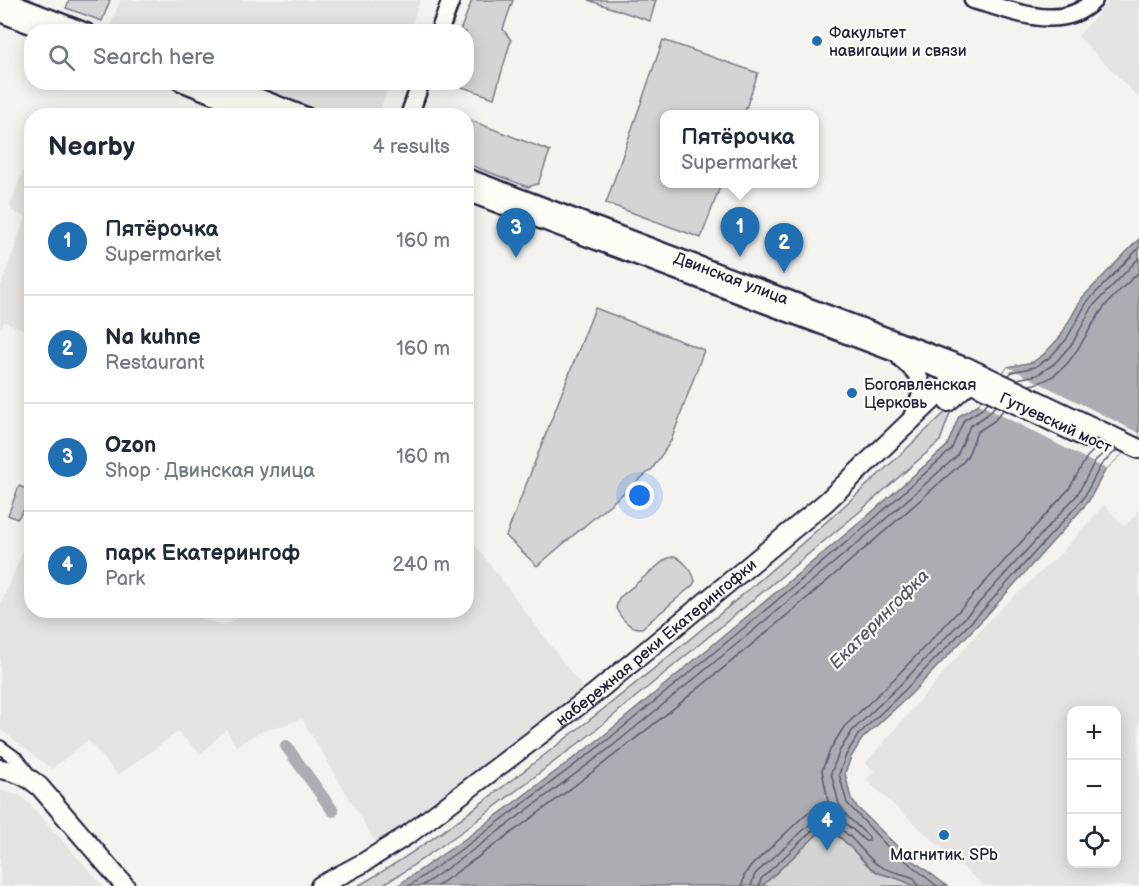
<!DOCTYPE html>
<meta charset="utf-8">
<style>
:root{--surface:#fff;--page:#f6f6f7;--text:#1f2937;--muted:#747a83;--line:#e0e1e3;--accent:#1f6fb2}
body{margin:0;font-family:"Balsamiq Sans",sans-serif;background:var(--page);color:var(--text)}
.controls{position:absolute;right:18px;bottom:18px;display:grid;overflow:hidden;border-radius:12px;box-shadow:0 3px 15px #0003}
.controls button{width:54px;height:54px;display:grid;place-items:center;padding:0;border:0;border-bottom:2px solid var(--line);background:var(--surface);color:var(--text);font:30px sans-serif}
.you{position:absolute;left:640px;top:496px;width:21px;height:21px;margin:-15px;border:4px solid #fff;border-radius:50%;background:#1a73e8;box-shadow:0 0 0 9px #1a73e833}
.badge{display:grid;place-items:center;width:39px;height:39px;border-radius:50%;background:var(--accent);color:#fff;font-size:20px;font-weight:700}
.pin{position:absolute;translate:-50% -50px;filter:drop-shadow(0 2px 3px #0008)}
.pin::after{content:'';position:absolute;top:32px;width:21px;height:18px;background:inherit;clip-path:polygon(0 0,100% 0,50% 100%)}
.popup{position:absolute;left:660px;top:110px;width:159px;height:78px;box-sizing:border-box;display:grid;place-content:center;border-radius:12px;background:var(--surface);filter:drop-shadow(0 2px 4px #0005);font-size:20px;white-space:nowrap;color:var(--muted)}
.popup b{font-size:22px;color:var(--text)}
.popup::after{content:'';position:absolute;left:50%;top:100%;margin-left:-12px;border:12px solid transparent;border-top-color:var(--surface)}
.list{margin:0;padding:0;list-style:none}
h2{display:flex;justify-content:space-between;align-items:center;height:78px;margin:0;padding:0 24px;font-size:26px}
h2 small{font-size:20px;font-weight:400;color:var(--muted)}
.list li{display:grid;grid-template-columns:39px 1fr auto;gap:18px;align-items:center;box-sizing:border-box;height:108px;padding:0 24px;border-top:2px solid var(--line)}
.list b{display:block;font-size:22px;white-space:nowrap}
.list p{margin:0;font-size:20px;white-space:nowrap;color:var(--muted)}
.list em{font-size:20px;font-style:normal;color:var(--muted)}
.icon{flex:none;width:33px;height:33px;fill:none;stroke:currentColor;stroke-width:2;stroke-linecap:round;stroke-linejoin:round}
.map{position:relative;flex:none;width:1139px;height:886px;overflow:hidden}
.search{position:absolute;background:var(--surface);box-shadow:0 3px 15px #0003;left:24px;top:24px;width:450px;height:66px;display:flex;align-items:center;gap:15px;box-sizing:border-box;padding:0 21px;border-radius:24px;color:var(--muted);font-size:22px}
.panel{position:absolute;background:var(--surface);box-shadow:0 3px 15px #0003;left:24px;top:108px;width:450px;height:510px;border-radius:24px}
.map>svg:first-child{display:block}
.built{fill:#e4e3e2;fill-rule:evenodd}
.green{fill:#d5d4d5;stroke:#7c7b88;stroke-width:1.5}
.water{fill:#acacb2;stroke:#757582;stroke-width:1.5}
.pier{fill:#f4f3ef}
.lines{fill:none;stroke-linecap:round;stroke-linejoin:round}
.shore{stroke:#59596b;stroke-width:1.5}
.canal{stroke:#acacb2;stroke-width:12}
.street-casing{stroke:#22223b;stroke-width:16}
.secondary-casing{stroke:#22223b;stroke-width:21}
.primary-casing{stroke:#22223b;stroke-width:22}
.street{stroke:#fdfcf7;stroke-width:12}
.secondary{stroke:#fdfcf7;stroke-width:16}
.primary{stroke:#fdfcf7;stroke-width:18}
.poi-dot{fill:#1f6fb2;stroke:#fdfcf7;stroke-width:2}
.labels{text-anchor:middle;stroke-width:4.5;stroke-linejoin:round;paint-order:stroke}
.poi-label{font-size:16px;fill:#22223b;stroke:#fdfcf7;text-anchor:start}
.street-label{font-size:16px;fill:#22223b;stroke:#fdfcf7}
.water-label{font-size:18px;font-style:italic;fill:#59596b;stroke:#fdfcf7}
</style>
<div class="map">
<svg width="1139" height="886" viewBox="0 0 1139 886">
<rect width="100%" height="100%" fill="#f4f3ef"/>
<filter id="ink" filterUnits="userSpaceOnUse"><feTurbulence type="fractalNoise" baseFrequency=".0167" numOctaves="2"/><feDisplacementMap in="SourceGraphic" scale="12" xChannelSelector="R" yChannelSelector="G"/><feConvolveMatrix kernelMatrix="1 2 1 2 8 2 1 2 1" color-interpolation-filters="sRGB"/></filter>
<g filter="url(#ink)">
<!-- built -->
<path class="built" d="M120 0H420L409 32 121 31 110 27Z
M1110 0H1139V98L1078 36Z
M250 83 390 82V83L378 115 334 116Z
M31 150V332L5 322 0 328V288L26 217 12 211 10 205Z
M1104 505 1124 526 1135 516 1139 508V886H984L866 780 875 771 865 764 990 619 1062 552ZM1072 710H1116V864H1072Z
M467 534 585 691 479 771 376 843 302 719 258 733 236 746 226 729 201 754 178 732 118 775 88 740 52 769 0 729V605L24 549 31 552 32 610 182 611 223 626 250 611 466 610Z
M0 790 21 796 29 803 103 886H0Z"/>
<!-- green -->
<path class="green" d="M69 0H110L102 21 66 8Z
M472 0H513L503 29 511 40 494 98 451 83 466 82V32L460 31Z
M588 0H656L650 21Z
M663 40 758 73 744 114 665 115V184H721L701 238 606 203Z
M467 119 550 151 538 184 528 187 467 164Z
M595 308 704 350 671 441 652 469 537 566 506 536Z
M950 408 951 410 940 441 858 513 596 730 467 828 399 875 380 886H358C427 847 488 798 551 750 690 643 823 529 950 408Z
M19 486 31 491V500L17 519 8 515Z
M675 556C684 561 693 571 695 581L693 585 642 628C630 629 621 619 616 608L619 598 666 559Z
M822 830C854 838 856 862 879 873 891 878 904 878 915 886H762Z"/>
<!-- water -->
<path class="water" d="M1139 239V438L1106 469 1088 502 986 616 910 695 862 739 851 757 845 773 851 799 857 807 906 855 947 886H915L899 879 879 873 870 867 838 835 822 830 762 886H397L472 834 602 737 864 519 947 446 959 416 979 404 1008 367 1033 362 1044 354 1060 337 1082 298Z"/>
<!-- pier -->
<path class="pier" d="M1008 367 1139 433V438L1106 469 979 404Z"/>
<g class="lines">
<!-- shore -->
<path class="shore" d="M1009 375 1012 372 1035 367 1049 358 1066 340 1087 302 1139 248
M1017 379 1037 375 1054 364 1072 344 1093 306 1139 258
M1030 385C1069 378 1080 342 1100 313 1110 298 1126 285 1139 272
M409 886 476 839 605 742 750 623 868 524 951 450 964 420 982 409 988 402
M422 886 480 845 610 748 755 629 873 530 957 456 970 426 987 415 995 406
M437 886C622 757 795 612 963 462L968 455 977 432 994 421 1003 410
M742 886 744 876 749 868 806 814 815 809 829 807 822 770 831 748 844 727 894 679 969 600 1069 489 1087 457 1101 443
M751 886 755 874 817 818C837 813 852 828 865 841H869V837L847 816 839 804 831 773 840 750 853 730 900 685 976 606 1077 495 1095 461 1110 447
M759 886 761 879 817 826C842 815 862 855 878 865 888 872 903 873 914 878L918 886
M937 886 886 845 847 803 839 774 846 755 858 735 905 690 981 612 1083 499 1101 465 1117 450"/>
<!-- canal -->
<path class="canal" d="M286 746 333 811"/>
<!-- street casing -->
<g class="street-casing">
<path id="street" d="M0 747 18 760 31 778"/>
</g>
<!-- secondary casing -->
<g class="secondary-casing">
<g id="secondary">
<path d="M4 0 86 32"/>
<path d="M973 0C1013 10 1061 34 1094 0"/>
<path d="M0 13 49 32"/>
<path d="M439 32 451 0"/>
<path d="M181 82 266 116"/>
<path d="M219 82 306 116"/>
<path d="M409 116 421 82"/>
<path id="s1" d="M466 177 967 367"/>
<path d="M466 192 967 380"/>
<path d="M901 359C931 383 923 390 910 422"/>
</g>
</g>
<!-- primary casing -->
<g class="primary-casing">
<g id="primary">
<path d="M948 402 970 382 1086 438"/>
<path d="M0 769C16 771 28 776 40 787L125 886"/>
<path id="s2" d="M320 886 363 863 409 834 594 694 826 502 967 367 1139 449"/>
</g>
</g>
<!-- street -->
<use href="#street" class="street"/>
<!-- secondary -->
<use href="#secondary" class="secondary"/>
<!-- primary -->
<use href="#primary" class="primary"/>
</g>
</g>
<!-- markers -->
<g class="poi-dot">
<circle cx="817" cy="41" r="6"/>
<circle cx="852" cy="393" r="6"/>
<circle cx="944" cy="835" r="6"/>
</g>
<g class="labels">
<!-- poi labels -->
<g class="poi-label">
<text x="829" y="38">Факультет<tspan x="829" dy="18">навигации и связи</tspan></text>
<text x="864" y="390">Богоявленская<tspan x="864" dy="18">Церковь</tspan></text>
<text x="944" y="860" text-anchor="middle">Магнитик. SPb</text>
</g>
<!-- street labels -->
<g class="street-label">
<text dy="6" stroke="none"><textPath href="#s1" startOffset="284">Двинская улица</textPath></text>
<text transform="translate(1056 422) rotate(25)" y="6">Гутуевский мост</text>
<text dy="6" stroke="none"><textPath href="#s2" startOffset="416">набережная реки Екатерингофки</textPath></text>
</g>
<!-- water labels -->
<g class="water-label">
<text transform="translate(879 619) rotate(-45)" y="6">Екатерингофка</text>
</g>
</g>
</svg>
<div class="controls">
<button>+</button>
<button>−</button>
<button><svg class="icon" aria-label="locate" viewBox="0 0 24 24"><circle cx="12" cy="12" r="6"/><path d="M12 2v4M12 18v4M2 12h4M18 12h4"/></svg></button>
</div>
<div class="you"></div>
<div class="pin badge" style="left:740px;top:257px">1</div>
<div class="popup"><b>Пятёрочка</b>Supermarket</div>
<div class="pin badge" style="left:784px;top:273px">2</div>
<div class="pin badge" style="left:516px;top:258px">3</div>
<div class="pin badge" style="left:827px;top:851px">4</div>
<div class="search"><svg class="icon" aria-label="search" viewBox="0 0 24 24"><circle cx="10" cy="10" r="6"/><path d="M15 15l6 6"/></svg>Search here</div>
<section class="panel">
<h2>Nearby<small>4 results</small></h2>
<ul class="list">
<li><span class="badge">1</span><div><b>Пятёрочка</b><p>Supermarket</p></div><em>160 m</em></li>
<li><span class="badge">2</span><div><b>Na kuhne</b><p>Restaurant</p></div><em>160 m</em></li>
<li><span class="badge">3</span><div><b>Ozon</b><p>Shop · Двинская улица</p></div><em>160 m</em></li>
<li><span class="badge">4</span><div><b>парк Екатерингоф</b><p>Park</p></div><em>240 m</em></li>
</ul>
</section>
</div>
